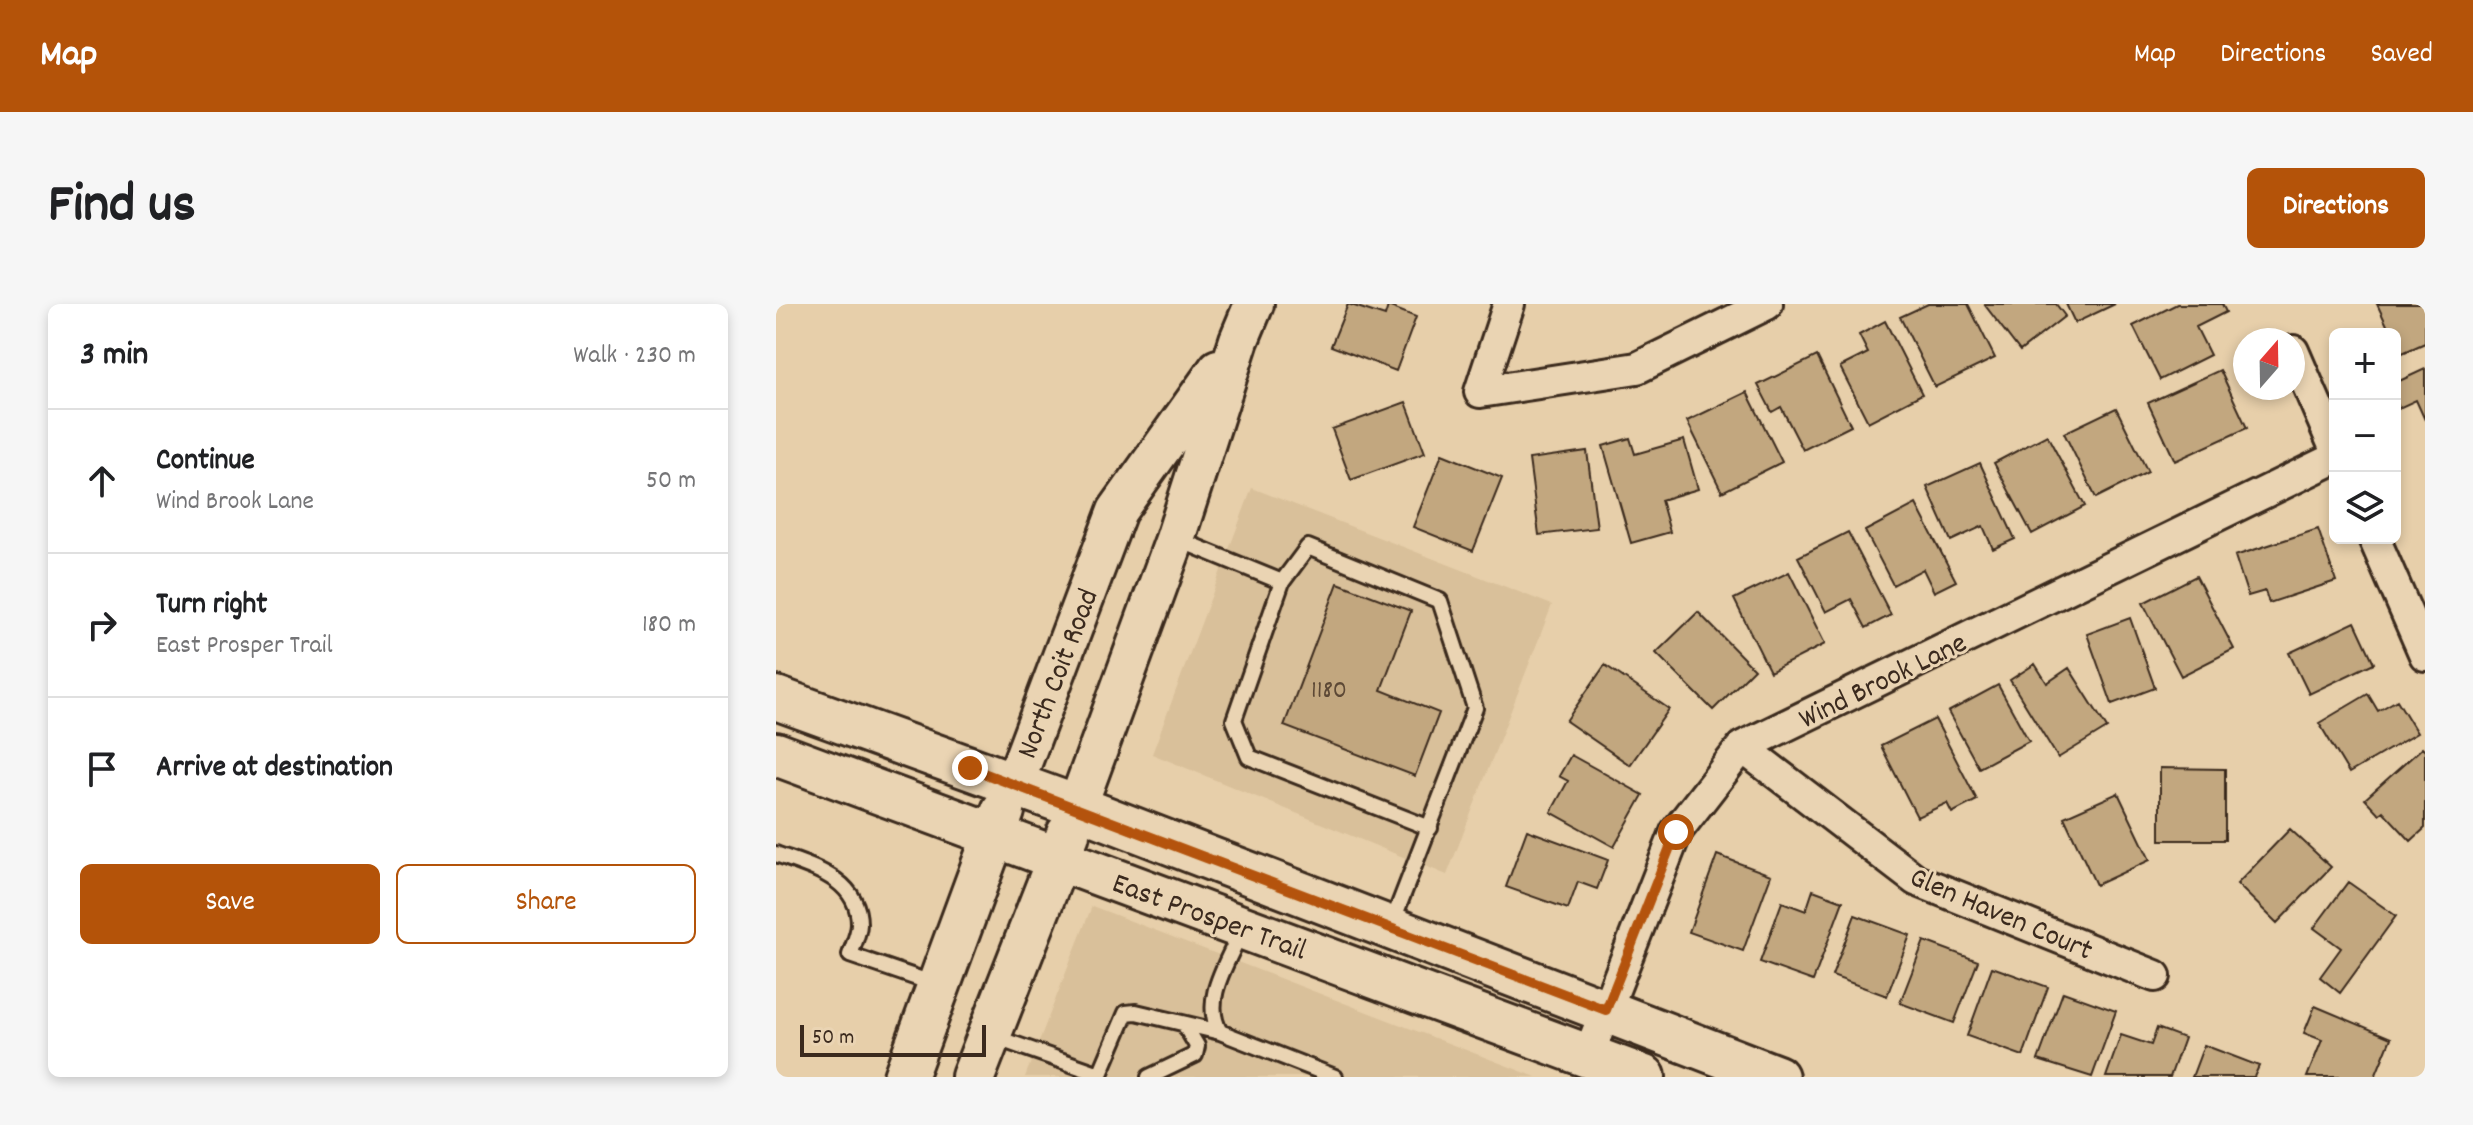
<!DOCTYPE html>
<meta charset="utf-8">
<style>
:root{--surface:#fff;--page:#f6f6f6;--text:#202124;--muted:#757577;--line:#e0e0e0;--accent:#b45309}
body{margin:0;font-family:Dekko,sans-serif;background:var(--page);color:var(--text)}
.controls{position:absolute;right:24px;top:24px;display:grid;overflow:hidden;border-radius:12px;box-shadow:0 4px 12px #0003}
.controls button{width:72px;height:72px;display:grid;place-items:center;padding:0;border:0;border-bottom:2px solid var(--line);background:var(--surface);color:var(--text);font:40px sans-serif}
.compass{position:absolute;left:1457px;top:24px;width:72px;height:72px;border-radius:50%;background:var(--surface);box-shadow:0 4px 12px #0003;rotate:20deg}
.scale{position:absolute;left:24px;bottom:20px;width:186px;box-sizing:border-box;padding-left:8px;border:4px solid #3b2a1e;border-top:0;font-size:22px;line-height:28px;white-space:nowrap;color:#3b2a1e;-webkit-text-stroke:6px #ead4b3;paint-order:stroke}
.stop{position:absolute;width:24px;height:24px;margin:-18px;border:6px solid #b45309;border-radius:50%;background:#fff}
.stop.end{background:#b45309;border-color:#fff;box-shadow:0 2px 8px #0008}
.list{margin:0;padding:0;list-style:none}
h2{display:flex;justify-content:space-between;align-items:center;height:104px;margin:0;padding:0 32px;font-size:34px}
h2 small{font-size:26px;font-weight:400;color:var(--muted)}
.list li{display:grid;grid-template-columns:52px 1fr auto;gap:24px;align-items:center;box-sizing:border-box;height:144px;padding:0 32px;border-top:2px solid var(--line)}
.list b{display:block;font-size:30px;white-space:nowrap}
.list p{margin:0;font-size:26px;white-space:nowrap;color:var(--muted)}
.list em{font-size:26px;font-style:normal;color:var(--muted)}
.actions{display:flex;gap:16px;padding:24px 32px}
.actions a{flex:1;padding:18px 0;border:2px solid var(--accent);border-radius:12px;text-align:center;font-size:28px;color:var(--accent)}
.actions .main{background:var(--accent);color:#fff}
.icon{flex:none;width:44px;height:44px;fill:none;stroke:currentColor;stroke-width:2;stroke-linecap:round;stroke-linejoin:round}
.map{position:relative;flex:none;width:1649px;height:773px;overflow:hidden;border-radius:12px}
header{display:flex;align-items:center;gap:48px;box-sizing:border-box;height:112px;padding:0 40px;background:var(--accent);color:#fff}
header strong{font-size:38px}
nav{display:flex;gap:44px;margin-inline-start:auto;font-size:28px}
.intro{display:flex;align-items:center;justify-content:space-between;box-sizing:border-box;height:192px;padding:0 48px}
h1{margin:0;font-size:56px}
.button{padding:20px 36px;border-radius:12px;background:var(--accent);color:#fff;font-size:28px;font-weight:700}
main{display:flex;gap:48px;padding:0 48px}
aside{flex:1;background:var(--surface);border-radius:12px;box-shadow:0 4px 12px #0003}
.map>svg:first-child{display:block}
.built{fill:#d9c09a}
.building{fill:#c2a77f;stroke:#3b2a1e;stroke-width:2}
.lines{fill:none;stroke-linecap:round;stroke-linejoin:round}
.service-casing{stroke:#3b2a1e;stroke-width:20}
.minor-casing{stroke:#3b2a1e;stroke-width:36}
.tertiary-casing{stroke:#3b2a1e;stroke-width:44}
.secondary-casing{stroke:#3b2a1e;stroke-width:48}
.service{stroke:#ead4b3;stroke-width:14}
.minor{stroke:#ead4b3;stroke-width:30}
.tertiary{stroke:#ead4b3;stroke-width:38}
.secondary{stroke:#ead4b3;stroke-width:42}
.route{stroke:#b45309;stroke-width:10}
.labels{text-anchor:middle;stroke-width:6;stroke-linejoin:round;paint-order:stroke}
.number-label{font-size:26px;fill:#5d4936}
.street-label{font-size:30px;fill:#3b2a1e;stroke:#ead4b3}
</style>
<header>
<strong>Map</strong>
<nav><a>Map</a><a>Directions</a><a>Saved</a></nav>
</header>
<div class="intro"><h1>Find us</h1><a class="button">Directions</a></div>
<main>
<aside>
<h2>3 min<small>Walk · 230 m</small></h2>
<ul class="list">
<li><svg class="icon" aria-label="ahead" viewBox="0 0 24 24"><path d="M12 20V5M6 11l6-6 6 6"/></svg><div><b>Continue</b><p>Wind Brook Lane</p></div><em>50 m</em></li>
<li><svg class="icon" aria-label="right" viewBox="0 0 24 24"><path d="M7 20v-9h11M14 6l5 5-5 5"/></svg><div><b>Turn right</b><p>East Prosper Trail</p></div><em>180 m</em></li>
<li><svg class="icon" aria-label="arrive" viewBox="0 0 24 24"><path d="M6 21V4h12l-3 4 3 4H6"/></svg><div><b>Arrive at destination</b></div></li>
</ul>
<div class="actions"><a class="main">Save</a><a>Share</a></div>
</aside>
<div class="map">
<svg width="1649" height="773" viewBox="0 0 1649 773">
<rect width="100%" height="100%" fill="#e7cfaa"/>
<filter id="ink" filterUnits="userSpaceOnUse"><feTurbulence type="fractalNoise" baseFrequency=".0125" numOctaves="2"/><feDisplacementMap in="SourceGraphic" scale="16" xChannelSelector="R" yChannelSelector="G"/><feConvolveMatrix kernelMatrix="1 2 1 2 8 2 1 2 1" color-interpolation-filters="sRGB"/></filter>
<g filter="url(#ink)">
<!-- built -->
<path class="built" d="M476 184 776 301 671 571 376 450Z
M316 602 760 773H249Z"/>
<!-- building -->
<path class="building" d="M572 0 609 12 612 2 640 13 620 67 555 42Z
M1152 0H1192L1219 54 1159 83 1124 13Z
M1208 0H1280L1289 12 1244 47Z
M1290 0H1339L1299 19Z
M1401 0H1446L1450 8 1420 23 1434 51 1384 76 1357 22Z
M1601 0H1649V39L1624 50 1619 30H1615Z
M1109 17 1146 90 1092 118 1064 63 1092 49 1083 31Z
M1041 52 1075 122 1027 146 1005 103 996 108 982 81Z
M1649 65V116L1640 96 1623 104 1619 94V79Z
M1444 66 1471 124 1399 157 1372 99Z
M971 88 1006 158 946 188 911 117Z
M630 98 649 149 575 176 556 125Z
M1340 104 1372 168 1320 194 1288 129Z
M1271 131 1309 202 1256 230 1218 159Z
M854 134 859 150 908 136 922 185 885 196 894 228 855 239 827 142Z
M811 147 821 224 763 231 753 155Z
M666 150 726 174 697 247 637 223Z
M1204 159 1239 235 1217 245 1207 222 1175 237 1151 183Z
M1140 200 1180 277 1158 288 1147 265 1117 281 1089 227Z
M1542 225 1560 277 1493 299 1489 287 1472 292 1459 252Z
M1072 228 1115 311 1090 324 1075 295 1050 308 1022 253Z
M1013 268 1049 340 994 368 958 295Z
M1420 272 1458 345 1405 372 1367 299Z
M562 279 635 307 605 386 663 409 639 472 508 422Z
M922 308 978 365 937 406 880 349Z
M1354 314 1379 384 1336 400 1311 330Z
M1579 318 1598 359 1533 390 1513 349Z
M1259 360 1271 379 1293 364 1331 424 1282 454 1234 376Z
M829 361 893 405 854 461 790 417Z
M1222 381 1253 437 1203 464 1172 408Z
M1592 390 1602 407 1621 396 1641 429 1573 469 1543 419Z
M1159 415 1201 496 1176 509 1171 499 1141 513 1105 442Z
M1646 444 1649 447V524L1635 537 1607 507 1603 510 1589 495Z
M795 451 867 491 838 543 775 508 792 477 783 472Z
M1384 464 1449 465V536H1384Z
M1342 489 1374 556 1320 581 1288 513Z
M1514 525 1555 563 1501 619 1461 580Z
M751 526 832 556 821 585 802 578 792 605 730 583Z
M941 551 995 571 967 647 913 628Z
M1572 578 1620 612 1564 689 1544 673 1565 644 1538 624Z
M1037 586 1067 597 1037 677 984 658 1006 598 1030 607Z
M1079 611 1134 631 1111 692 1056 672Z
M1148 637 1202 657 1178 719 1124 699Z
M1216 663 1272 683 1247 752 1191 732Z
M1287 688 1340 707 1316 773 1262 756Z
M1539 702 1615 734 1599 773H1531L1546 736 1528 729Z
M1381 724 1408 734 1394 773H1330L1345 731 1375 741Z
M1428 741 1483 762 1478 773H1416Z"/>
<g class="lines">
<!-- service casing -->
<g class="service-casing">
<path id="service" d="M401 235 506 278 532 243 664 297 699 404 616 619
M506 278 458 416 473 453 654 524
M0 550C34 563 83 574 83 620 83 629 77 642 74 651L159 680
M465 627C452 658 425 696 444 728L559 773
M218 733 324 770 350 709 360 708 444 728
M373 773 419 751 421 742 408 720"/>
</g>
<!-- minor casing -->
<g class="minor-casing">
<path id="minor" d="M733 0 704 88 861 64 991 0
M1517 47 1559 144
M1598 234 1649 351
M966 443 1140 576 1379 672
M812 752 900 528 966 443 1559 154"/>
</g>
<!-- tertiary casing -->
<g class="tertiary-casing">
<path id="tertiary" d="M238 480 341 207 442 65
M301 503 399 235 463 36 478 0"/>
</g>
<!-- secondary casing -->
<g class="secondary-casing">
<path id="secondary" d="M0 394 301 503 1001 773
M0 450 868 773
M129 773 227 507
M197 773 292 530"/>
</g>
<!-- service -->
<use href="#service" class="service"/>
<!-- minor -->
<use href="#minor" class="minor"/>
<!-- tertiary -->
<use href="#tertiary" class="tertiary"/>
<!-- secondary -->
<use href="#secondary" class="secondary"/>
</g>
</g>
<g class="lines" filter="url(#ink)">
<!-- route -->
<path class="route" d="M194 464 830 706 900 528"/>
</g>
<g class="labels">
<!-- number labels -->
<g class="number-label">
<text x="553" y="393">1180</text>
</g>
<!-- street labels -->
<g class="street-label">
<text transform="translate(280 369) rotate(-69)" y="10">North Coit Road</text>
<text transform="translate(1106 375) rotate(-26)" y="10">Wind Brook Lane</text>
<text transform="translate(1226 608) rotate(23)" y="10">Glen Haven Court</text>
<text transform="translate(434 611) rotate(20)" y="10">East Prosper Trail</text>
</g>
</g>
</svg>
<div class="controls">
<button>+</button>
<button>−</button>
<button><svg class="icon" aria-label="layers" viewBox="0 0 24 24"><path d="M12 4l9 5-9 5-9-5zM3 14l9 5 9-5"/></svg></button>
</div>
<svg class="compass" viewBox="-18 -18 36 36"><path d="M0-13l5 13h-10z" fill="#e53935"/><path d="M0 13l5-13h-10z" fill="#757577"/></svg>
<div class="scale">50 m</div>
<div class="stop" style="left:900px;top:528px"></div>
<div class="stop end" style="left:194px;top:464px"></div>
</div>
</main>
